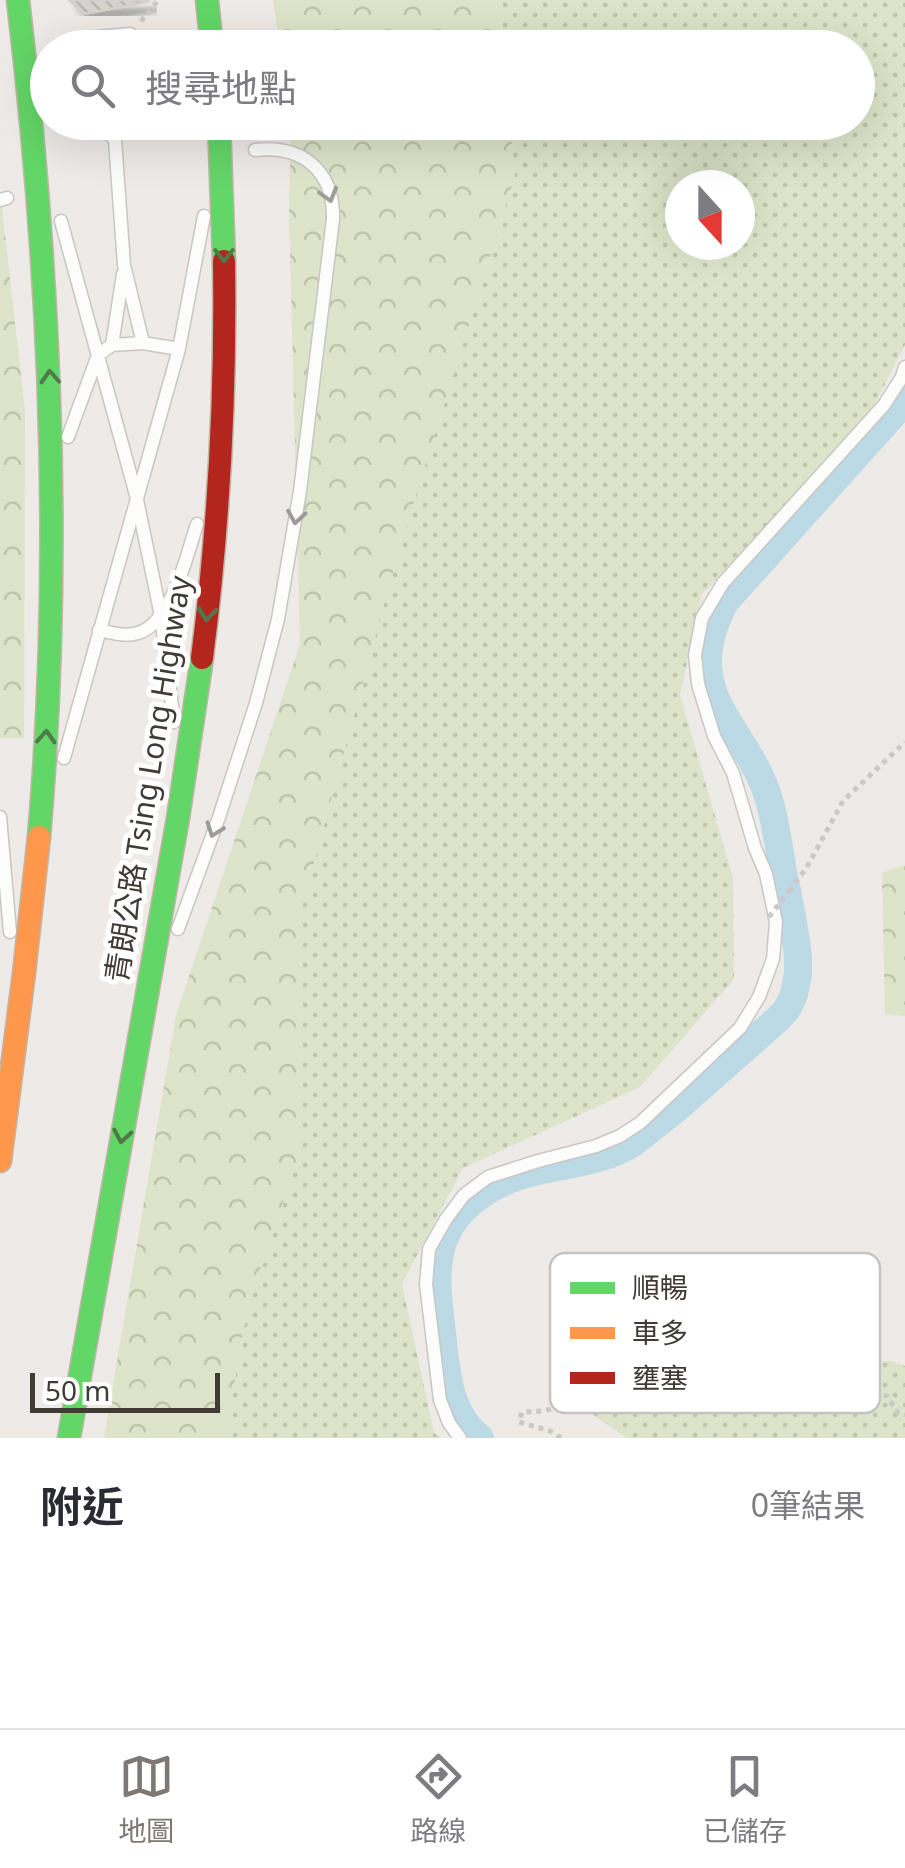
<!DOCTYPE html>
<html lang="zh-TW">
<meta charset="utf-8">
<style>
:root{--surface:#fff;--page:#f7f7f7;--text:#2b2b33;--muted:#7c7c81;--line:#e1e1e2;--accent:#7d7873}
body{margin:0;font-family:"Noto Sans","Noto Sans TC",sans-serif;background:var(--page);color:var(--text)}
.compass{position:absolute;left:665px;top:170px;width:90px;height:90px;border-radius:50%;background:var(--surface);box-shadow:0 10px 40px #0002;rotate:159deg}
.scale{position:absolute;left:30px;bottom:25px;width:190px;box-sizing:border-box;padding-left:10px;border:5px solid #413b35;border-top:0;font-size:28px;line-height:35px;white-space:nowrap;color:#413b35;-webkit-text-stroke:8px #fff;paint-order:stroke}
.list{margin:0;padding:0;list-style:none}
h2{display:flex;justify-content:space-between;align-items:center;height:130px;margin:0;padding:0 40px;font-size:42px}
h2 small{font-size:32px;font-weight:400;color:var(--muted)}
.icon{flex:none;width:55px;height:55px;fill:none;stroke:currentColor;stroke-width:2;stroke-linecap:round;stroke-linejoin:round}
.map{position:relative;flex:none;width:905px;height:1438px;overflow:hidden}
.search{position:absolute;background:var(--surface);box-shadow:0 10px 40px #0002;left:30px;right:30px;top:30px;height:110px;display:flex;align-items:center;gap:25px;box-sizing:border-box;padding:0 35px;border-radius:55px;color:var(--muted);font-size:38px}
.sheet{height:290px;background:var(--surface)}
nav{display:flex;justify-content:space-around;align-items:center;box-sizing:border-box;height:140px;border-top:2px solid var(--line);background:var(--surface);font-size:28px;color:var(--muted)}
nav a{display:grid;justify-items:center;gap:5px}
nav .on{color:var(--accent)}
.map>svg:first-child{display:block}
.grass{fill:url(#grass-dots);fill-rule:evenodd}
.forest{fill:url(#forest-crowns)}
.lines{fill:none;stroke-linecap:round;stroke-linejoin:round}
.canal{stroke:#bcdae6;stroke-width:28}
.building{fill:url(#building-back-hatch);stroke:#d5d1cd;stroke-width:2.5;filter:url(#shadow)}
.lane-casing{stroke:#c9c6c3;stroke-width:15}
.fast-casing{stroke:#c2b5a6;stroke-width:25}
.slow-casing{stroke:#c2b5a6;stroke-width:25}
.jam-casing{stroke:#c2b5a6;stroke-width:25}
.path{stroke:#cbc9c6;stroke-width:5;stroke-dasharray:5 5;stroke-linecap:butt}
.lane{stroke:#fcfcfb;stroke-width:12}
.fast{stroke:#63d668;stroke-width:22}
.slow{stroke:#ff974d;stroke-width:22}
.jam{stroke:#b3261e;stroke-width:22}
.path-bridge{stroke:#cbc9c6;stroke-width:5;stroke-dasharray:5 5;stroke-linecap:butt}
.oneway{stroke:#9e9c98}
.oneway2{stroke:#4f7949}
.labels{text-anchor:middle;stroke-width:10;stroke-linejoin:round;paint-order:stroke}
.street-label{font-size:30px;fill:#413b35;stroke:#fff}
.key{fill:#fff;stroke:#c6c4c2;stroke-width:2.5}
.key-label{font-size:28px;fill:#413b35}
</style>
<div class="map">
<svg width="905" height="1438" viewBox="0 0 905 1438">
<defs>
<pattern id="grass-dots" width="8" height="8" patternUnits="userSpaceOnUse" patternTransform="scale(2.5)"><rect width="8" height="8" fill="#dde4c9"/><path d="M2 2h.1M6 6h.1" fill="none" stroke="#bfc4ad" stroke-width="1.8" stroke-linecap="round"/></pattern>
<pattern id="forest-crowns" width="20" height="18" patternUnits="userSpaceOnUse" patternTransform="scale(2.5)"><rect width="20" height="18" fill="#dde4c9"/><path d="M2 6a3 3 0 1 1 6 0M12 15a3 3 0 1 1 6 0" fill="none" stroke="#bfc4ad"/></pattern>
<pattern id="building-back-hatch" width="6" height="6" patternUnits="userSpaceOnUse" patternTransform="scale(2.5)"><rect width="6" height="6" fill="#d6d3d0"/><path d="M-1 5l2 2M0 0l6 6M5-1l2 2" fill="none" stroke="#b9b6b3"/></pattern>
<filter id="shadow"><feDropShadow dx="9" dy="9" stdDeviation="2.5" flood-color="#0004"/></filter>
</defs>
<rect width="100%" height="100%" fill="#edeae7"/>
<!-- grass -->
<path class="grass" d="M498 0H905V345L855 442 702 594 680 695 733 878 734 979 640 1087 463 1168 402 1284 434 1433 441 1438H225L248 1304 297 1161 303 903 399 550 515 176 510 123 858 122V48L503 47ZM680 185H740V245H680Z
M687 1358 891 1361 905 1366V1438H627L585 1409Z"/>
<!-- forest -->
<path class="forest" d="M273 0H498L503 47H280Z
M291 123H510L515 176 399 550 303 903 297 1161 248 1304 225 1438H104L176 1015 300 644 289 212Z
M0 190 25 411 24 738H0Z
M905 865V1016L885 1014 882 873Z"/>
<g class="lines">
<!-- canal -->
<path class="canal" d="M480 1438C448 1414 446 1369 442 1333 439 1305 434 1276 441 1249 451 1206 498 1179 538 1171 570 1164 604 1161 633 1143L676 1109 779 1018 787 1009 794 994 798 974V957C795 928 789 900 783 872 779 849 776 825 770 803 748 724 675 697 725 602L898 409 905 398"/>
</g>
<!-- building -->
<path class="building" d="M69 0H149L148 2 83 14Z"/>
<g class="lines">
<!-- lane casing -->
<g class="lane-casing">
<path id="lane" d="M75 48V39L130 34 132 48
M99 122 115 140
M122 122 115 140 124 265 143 343
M0 200 7 198
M61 221 136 495 161 616 174 722
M112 345 123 274
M68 437 98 355 112 345 143 343 179 349
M99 630C112 633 125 637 138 633 172 623 187 554 197 524
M64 758 179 349 204 216
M0 817 10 932
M178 929 219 817 256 703 278 619 300 491 333 219C334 170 302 145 255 150
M460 1438 449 1423 440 1400 426 1284 429 1249 446 1219 464 1195 488 1177 538 1161 596 1146 620 1136 640 1123 740 1028 759 997 773 959 776 922 766 874 755 848 733 773 714 736 698 684 695 655 702 618 723 583 884 405 902 377 905 367"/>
</g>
<!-- fast casing -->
<g class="fast-casing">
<path id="fast" d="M18 0C51 278 63 557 39 837
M207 0 212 48
M219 122 224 261
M69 1438 178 818 202 658"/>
</g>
<!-- slow casing -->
<g class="slow-casing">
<path id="slow" d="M0 1161 24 973 39 837"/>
</g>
<!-- jam casing -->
<g class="jam-casing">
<path id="jam" d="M202 658C219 526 226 394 224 261"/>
</g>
<!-- path -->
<path class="path" d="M141 21 158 0
M789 891 807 867 843 801 905 742
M561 1438 550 1431 519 1422 522 1412C539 1411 554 1413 565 1398 561 1385 568 1378 576 1368L620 1369 631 1373 643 1387 669 1397 680 1398 691 1393 712 1368 732 1365 749 1354 763 1355C781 1373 794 1358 815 1364 833 1369 847 1384 863 1391 871 1394 879 1395 887 1396L898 1413 905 1415"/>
<!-- lane -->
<use href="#lane" class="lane"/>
<!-- fast -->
<use href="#fast" class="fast"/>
<!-- slow -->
<use href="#slow" class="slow"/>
<!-- jam -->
<use href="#jam" class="jam"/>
<!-- path-bridge -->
<path class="path-bridge" d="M769 917 789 891"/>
</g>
<!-- one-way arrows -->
<defs><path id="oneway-chevron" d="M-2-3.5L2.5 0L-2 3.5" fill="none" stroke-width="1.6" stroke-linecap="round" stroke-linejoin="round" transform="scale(2.5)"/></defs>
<g class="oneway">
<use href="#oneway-chevron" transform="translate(329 195) rotate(74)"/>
<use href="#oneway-chevron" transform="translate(296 517) rotate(99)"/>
<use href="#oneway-chevron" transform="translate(214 830) rotate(110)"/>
</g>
<g class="oneway2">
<use href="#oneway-chevron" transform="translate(224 255) rotate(90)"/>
<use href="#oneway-chevron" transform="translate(50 377) rotate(-93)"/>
<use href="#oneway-chevron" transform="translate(207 614) rotate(96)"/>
<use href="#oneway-chevron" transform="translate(46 737) rotate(-87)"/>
<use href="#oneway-chevron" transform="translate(122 1136) rotate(100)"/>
</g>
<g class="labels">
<!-- street labels -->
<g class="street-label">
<text transform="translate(149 779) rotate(-81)" y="10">青朗公路 Tsing Long Highway</text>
</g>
</g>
<!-- legend -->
<rect x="550" y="1253" width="330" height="160" rx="15" class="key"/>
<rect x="570" y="1282" width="45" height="12" fill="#63d668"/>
<rect x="570" y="1327" width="45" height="12" fill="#ff974d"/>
<rect x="570" y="1372" width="45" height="12" fill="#b3261e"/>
<g class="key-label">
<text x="632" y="1298">順暢</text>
<text x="632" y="1343">車多</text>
<text x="632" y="1388">壅塞</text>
</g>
</svg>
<svg class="compass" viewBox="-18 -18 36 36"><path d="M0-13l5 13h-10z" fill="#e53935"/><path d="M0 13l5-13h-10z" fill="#7c7c81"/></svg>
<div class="scale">50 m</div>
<div class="search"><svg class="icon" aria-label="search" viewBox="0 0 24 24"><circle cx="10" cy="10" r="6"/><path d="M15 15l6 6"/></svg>搜尋地點</div>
</div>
<section class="sheet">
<h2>附近<small>0筆結果</small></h2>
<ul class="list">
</ul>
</section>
<nav>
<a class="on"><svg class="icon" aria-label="map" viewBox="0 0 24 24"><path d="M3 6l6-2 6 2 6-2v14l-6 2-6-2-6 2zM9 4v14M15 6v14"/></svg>地圖</a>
<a><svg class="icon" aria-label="directions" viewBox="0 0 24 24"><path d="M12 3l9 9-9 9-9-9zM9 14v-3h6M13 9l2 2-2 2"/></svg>路線</a>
<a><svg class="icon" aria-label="saved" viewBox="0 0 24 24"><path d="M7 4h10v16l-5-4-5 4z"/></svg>已儲存</a>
</nav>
